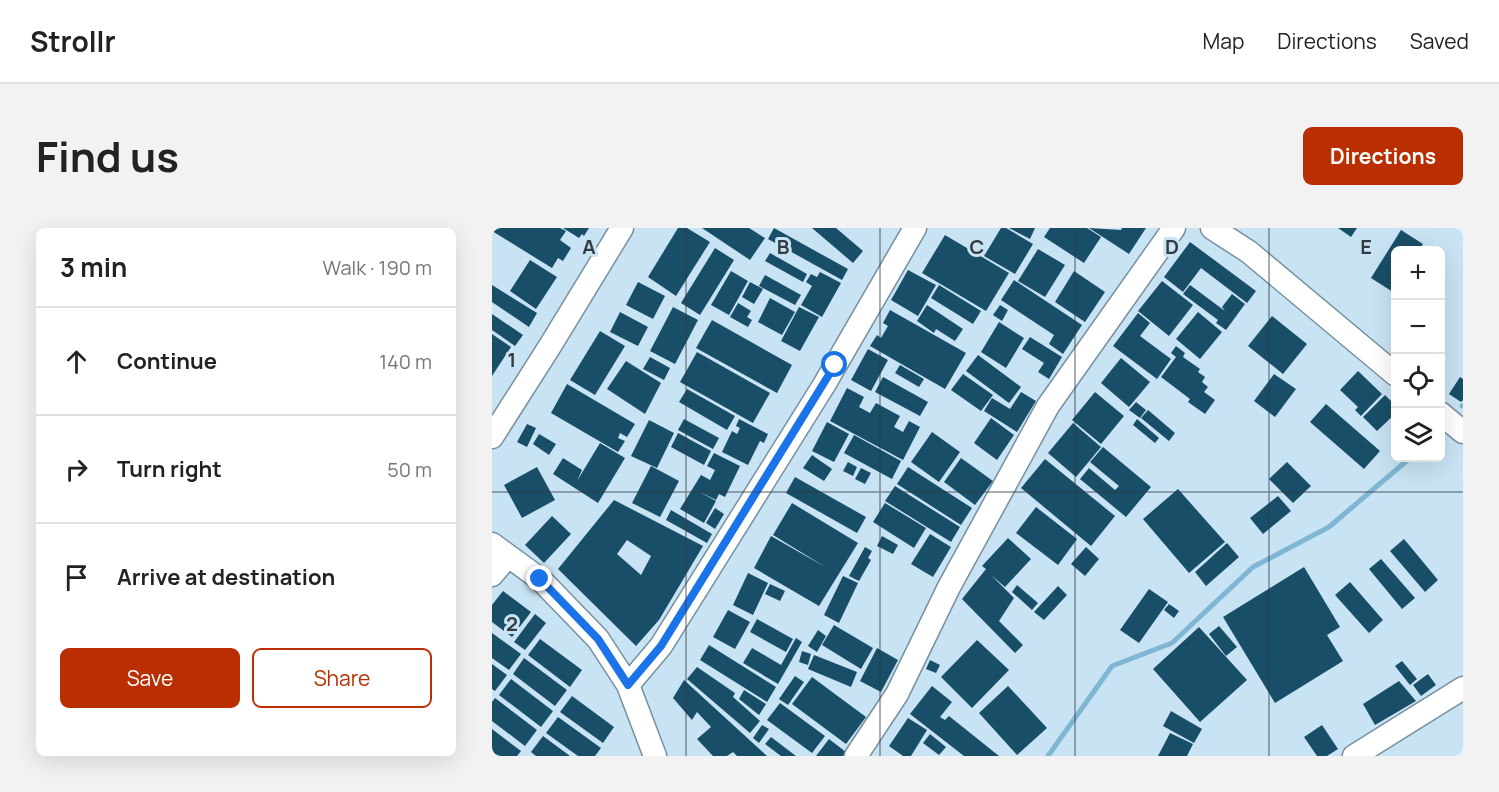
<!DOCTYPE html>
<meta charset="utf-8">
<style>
:root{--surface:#fff;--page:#f2f2f2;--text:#222;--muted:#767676;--line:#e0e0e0;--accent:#b92f02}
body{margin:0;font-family:Manrope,sans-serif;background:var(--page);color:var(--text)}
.controls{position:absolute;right:18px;top:18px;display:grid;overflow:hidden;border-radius:9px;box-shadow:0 6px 24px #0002}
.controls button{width:54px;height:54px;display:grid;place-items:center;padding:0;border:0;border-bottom:2px solid var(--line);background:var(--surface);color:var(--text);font:30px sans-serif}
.stop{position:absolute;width:18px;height:18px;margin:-14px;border:4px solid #1a73e8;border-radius:50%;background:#fff}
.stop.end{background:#1a73e8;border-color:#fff;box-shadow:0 2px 6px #0008}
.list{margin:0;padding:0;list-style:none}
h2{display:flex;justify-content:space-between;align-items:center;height:78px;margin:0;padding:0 24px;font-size:26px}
h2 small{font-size:20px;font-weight:400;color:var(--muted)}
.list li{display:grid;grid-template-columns:39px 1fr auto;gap:18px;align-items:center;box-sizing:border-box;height:108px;padding:0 24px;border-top:2px solid var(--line)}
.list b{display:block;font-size:22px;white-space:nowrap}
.list em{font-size:20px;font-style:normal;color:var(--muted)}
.actions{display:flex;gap:12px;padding:18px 24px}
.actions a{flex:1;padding:14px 0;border:2px solid var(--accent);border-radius:9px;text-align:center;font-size:21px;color:var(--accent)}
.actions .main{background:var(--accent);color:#fff}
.icon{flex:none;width:33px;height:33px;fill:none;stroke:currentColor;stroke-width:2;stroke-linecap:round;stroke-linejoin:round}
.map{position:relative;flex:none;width:971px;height:528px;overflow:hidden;border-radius:9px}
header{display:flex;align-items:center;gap:36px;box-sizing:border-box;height:84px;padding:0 30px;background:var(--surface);border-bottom:2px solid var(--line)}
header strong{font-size:28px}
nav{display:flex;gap:33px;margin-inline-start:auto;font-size:21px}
.intro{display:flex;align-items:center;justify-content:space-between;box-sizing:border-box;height:144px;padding:0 36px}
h1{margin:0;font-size:42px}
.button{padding:15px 27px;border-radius:9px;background:var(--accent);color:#fff;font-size:21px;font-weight:700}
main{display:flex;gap:36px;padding:0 36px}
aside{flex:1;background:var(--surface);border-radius:9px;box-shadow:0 6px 24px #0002}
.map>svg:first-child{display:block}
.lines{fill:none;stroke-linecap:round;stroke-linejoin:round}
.stream{stroke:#80b5d3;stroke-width:5}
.building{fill:#194e68;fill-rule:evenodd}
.minor-casing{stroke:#778f9e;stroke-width:25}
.minor{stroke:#fff;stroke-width:22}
.route{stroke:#1a73e8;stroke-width:8}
.grid{fill:none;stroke:#323c43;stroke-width:1.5;stroke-opacity:0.55}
.grid-label{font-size:20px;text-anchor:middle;font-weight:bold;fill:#323c43;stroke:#c8e3f3;stroke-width:6;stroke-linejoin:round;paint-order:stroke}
</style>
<header>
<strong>Strollr</strong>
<nav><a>Map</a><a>Directions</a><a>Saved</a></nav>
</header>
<div class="intro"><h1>Find us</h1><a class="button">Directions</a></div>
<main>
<aside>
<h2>3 min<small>Walk · 190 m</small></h2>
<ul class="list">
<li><svg class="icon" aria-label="ahead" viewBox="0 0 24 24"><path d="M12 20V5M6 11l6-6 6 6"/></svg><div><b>Continue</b></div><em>140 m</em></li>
<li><svg class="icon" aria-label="right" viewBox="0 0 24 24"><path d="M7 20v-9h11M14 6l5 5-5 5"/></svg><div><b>Turn right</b></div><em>50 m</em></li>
<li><svg class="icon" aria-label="arrive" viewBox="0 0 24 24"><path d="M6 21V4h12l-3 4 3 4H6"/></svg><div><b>Arrive at destination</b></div></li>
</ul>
<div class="actions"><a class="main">Save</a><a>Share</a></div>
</aside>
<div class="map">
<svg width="971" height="528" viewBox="0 0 971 528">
<rect width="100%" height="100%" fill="#c8e3f3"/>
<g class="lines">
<!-- stream -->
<path class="stream" d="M970 178H971
M556 528 620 438 680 415 761 339 837 299 918 230"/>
</g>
<!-- building -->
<path class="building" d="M0 0H68L74 3 68 12 79 20 71 33 66 30 60 40 0 3Z
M71 0H97L92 8 90 6 87 10Z
M186 0H195L218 14 184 68 156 49Z
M210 0H257L273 10 258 32Z
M282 0 356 41 350 52 276 11Z
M320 0H344L371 23 361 35Z
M509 0H514L541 16 523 46 492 28Z
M517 0H543L538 11Z
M558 0H595L609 9 592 35 552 9Z
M597 0 629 2 630 0H654L637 26Z
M846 0H865L859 9Z
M909 2 931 16 927 22H904V60L901 64 879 50Z
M453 7 517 45 494 83 430 45Z
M698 14 764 63 755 75 709 40 691 64 672 49Z
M223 20 242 32 208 87 189 75Z
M546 21 573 37 553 69 526 53Z
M278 25 315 46 311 54 273 33Z
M38 32 65 49 44 81 18 63Z
M416 42 444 57 426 88 399 72Z
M239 43 256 53 237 87 219 77Z
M582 43 613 64 593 94 563 74Z
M328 44 349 55 330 89 309 77 320 58 314 54 319 46 325 49Z
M273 47 309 67 303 77 267 58Z
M522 52 590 97 571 126 557 116 562 107 509 72Z
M670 53 701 77 677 108 646 83Z
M146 54 173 68 161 91 134 77Z
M258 54 271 61 262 76 250 69Z
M0 57 45 85 37 99 0 74Z
M447 57 489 83 481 96 439 70Z
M698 57 733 83 730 79 740 66 753 76 734 102 724 95 726 92 691 66Z
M278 70 303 84 290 107 266 94Z
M246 75 259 83 255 89 260 92 256 99 238 89Z
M435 77 471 101 463 113 444 101 442 105 425 93Z
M508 77 516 82 510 93 501 87Z
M181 79 206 92 183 136 158 123Z
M307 79 327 89 308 123 289 113Z
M398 82 474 125 453 161 378 118 385 107 389 110 396 98 391 95Z
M128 84 156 99 146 118 118 104Z
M706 84 730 104 708 131 684 111Z
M646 85 658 95 648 108 679 131 665 151 621 118Z
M0 86 31 107 23 118 0 102Z
M780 88 815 116 791 146 756 118Z
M220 92 300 137 285 165 204 120Z
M507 94 532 110 514 140 489 124Z
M108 103 133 118 103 167 78 152Z
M0 106 19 119 0 148Z
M538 109 570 129 557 151 546 144 552 135 530 121Z
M684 118 693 125 691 129 708 141 706 144 713 149 710 154 716 159 712 164 723 172 713 186 696 174 698 171 669 149 684 129 679 125Z
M376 121 396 132 379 163 359 152Z
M205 124 278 165 261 195 188 154Z
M486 127 529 159 517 175 474 143Z
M158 129 178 140 172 152 151 141Z
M629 130 658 154 637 179 609 155Z
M134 133 169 155 153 186 115 161Z
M408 137 432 151 427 159 403 145Z
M866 143 890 166 869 188 863 182 866 179 848 162Z
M471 146 501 167 489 183 459 162Z
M782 146 804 161 783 189 762 173Z
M391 149 436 174 428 188 383 164Z
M968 149 971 151V172L969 174 957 166Z
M75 156 143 196 135 209 128 205 126 210 133 213 126 224 59 185Z
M355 160 372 169 367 179 378 185 384 175 408 188 402 199 411 204 417 193 428 199 411 232 338 193Z
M195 161 243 188 235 202 187 174Z
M529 164 544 173 525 204 492 183 500 170 518 181Z
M603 164 632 188 609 216 580 192Z
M893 167 904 178V185L885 203 871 189Z
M644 174 654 182 648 190 637 182Z
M834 176 888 223 872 241 818 194Z
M656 182 683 205 677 213 649 190Z
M499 190 522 207 505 232 482 215Z
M192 191 227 210 221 221 186 202Z
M247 191 276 206 272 215 268 213 256 237 230 224 240 203 245 206 248 200 244 198Z
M645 191 667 210 663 215 641 197Z
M157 192 182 205 165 240 139 228Z
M335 194 357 206 342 234 320 223Z
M581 195 609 219 584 249 556 225Z
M35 196 44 200 35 219 25 214Z
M440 204 468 224 447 254 419 234Z
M186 205 219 223 212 237 179 219Z
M47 206 64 216 57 227 41 216Z
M362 207 409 233 400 251 352 225Z
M108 215 133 230 106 275 61 246 71 230 90 242 85 253Z
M611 219 659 259 634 289 588 251 597 240 623 262 627 258 598 234Z
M222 225 248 238 233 269 227 266 224 272 206 263 224 273 212 295 188 281 209 247 218 252 223 242 215 238Z
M320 227 340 241 332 253 311 240Z
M469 230 501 253 483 277 452 254Z
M553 231 623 288 599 318 529 260Z
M356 234 365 239 361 248 351 243Z
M795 234 819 258 801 275 777 251Z
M159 238 187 253 168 289 140 275Z
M45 239 63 272 30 290 12 257Z
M416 239 480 280 469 297 405 256Z
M369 240 379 245 373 256 363 251Z
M303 249 374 289 365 305 294 265Z
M403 258 468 299 459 314 393 273Z
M686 261 733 314 697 345 651 291Z
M786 268 799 283 771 306 758 290Z
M122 272 211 318 167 392 144 418 66 341ZM135 312 159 328 149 347 125 326Z
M300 275 366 315 327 378 262 340 279 308 335 340 281 307Z
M393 275 434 300 422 320 381 294Z
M544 279 585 311 566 337 524 305Z
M223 280 232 286 223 301 214 295Z
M179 282 220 306 215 315 174 292Z
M60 288 79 306 52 335 33 317Z
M438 306 459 319 441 349 419 336Z
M390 308 406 317 401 326 385 318Z
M516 310 539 331 513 359 499 347 522 370 507 393 531 417 523 425 470 371 494 341 490 338Z
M912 311 946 352 933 364 898 323Z
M735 315 747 329 714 358 703 344Z
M373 319 380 323 376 330 379 332 367 353 357 348Z
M594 319 607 331 593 348 579 336Z
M889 331 923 370 910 381 877 341Z
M812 339 848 399 835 407 851 433 783 475 731 389Z
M256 345 276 355 261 387 241 377Z
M351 348 366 355 347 395 332 387Z
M858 354 891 392 877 405 843 367Z
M278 356 293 363 288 373 273 366Z
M525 357 546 375 540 382 520 364Z
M566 358 575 367 552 392 542 384Z
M657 361 676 374 647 415 628 402Z
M11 363 39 384 20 409 0 394V377Z
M677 376 687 383 682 390 672 382Z
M236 382 258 394 243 421 221 409Z
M43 386 54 395 33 422 22 414Z
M265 391 301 411 294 424 258 404Z
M342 397 381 420 369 441 330 417Z
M727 398 745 419 734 428 717 406Z
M707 399 755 452 708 494 661 441Z
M326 402 334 408 325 424 316 418Z
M0 405 29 426 17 442 0 430Z
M304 410 310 414 286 456 251 435 260 420 289 437Z
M48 411 90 442 78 459 36 427Z
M485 412 517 442 480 480 449 449Z
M217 417 284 459 275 474 208 432Z
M385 420 406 432 389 464 368 453Z
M310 423 319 426 316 437 307 434Z
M322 427 365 444 359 459 316 441Z
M32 430 75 462 63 478 21 446Z
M438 432 448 437 444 445 434 441Z
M910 433 925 451 918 457 903 438Z
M0 436 15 447 3 463 0 461Z
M205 439 243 465 241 469 268 493 258 505 195 451Z
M936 446 944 457 929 468 921 457Z
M303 448 312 454 296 477 287 471Z
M320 449 374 489 354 516 300 476Z
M19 451 61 483 49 499 7 467Z
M192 452 275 528H245L241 524 235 528H221L205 511 219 499 205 484 200 492 181 470Z
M907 453 924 473 883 497 871 476Z
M440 458 460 474 448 489 453 492 457 488 507 528H472L418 486Z
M516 458 555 500 525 527 487 485Z
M252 462 274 476 267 487 247 471Z
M80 468 122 499 111 515 68 484Z
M3 470 45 502 33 518 0 493V474Z
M288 475 333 508 320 525 275 492Z
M679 483 710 501 702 515 671 498Z
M66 489 109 520 103 528H86L54 505Z
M416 490 435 502 419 528H411L397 518Z
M270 497 277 501 267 515 261 510Z
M830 497 846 521 835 528H825L812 509Z
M0 501 29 523 25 528H2L0 526Z
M678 505 701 516 695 528H666Z
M438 506 454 519 447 527 431 515Z
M51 508 78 528H44L39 524Z
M279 509 304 528H289L273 516Z
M337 511 354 524 351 528H324Z"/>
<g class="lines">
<!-- minor casing -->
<g class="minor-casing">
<path id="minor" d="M720 0 757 24 904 147
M948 185 971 204
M0 209 58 118 130 0
M0 316 48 351 106 411 136 457 163 528
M0 347 16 328
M136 457 169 418 332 157 423 0
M364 528 405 466 457 359 556 178 682 0
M862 528 971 460"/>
</g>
<!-- minor -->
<use href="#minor" class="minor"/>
</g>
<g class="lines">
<!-- route -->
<path class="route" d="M48 351 106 411 136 457 169 418 343 137"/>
</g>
<!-- grid -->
<path class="grid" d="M194 0V528M388 0V528M583 0V528M777 0V528M0 264H971"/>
<g class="grid-label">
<text x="97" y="26">A</text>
<text x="291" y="26">B</text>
<text x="485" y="26">C</text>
<text x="680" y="26">D</text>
<text x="874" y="26">E</text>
<text x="20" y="139">1</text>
<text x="20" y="403">2</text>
</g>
</svg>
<div class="controls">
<button>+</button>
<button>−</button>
<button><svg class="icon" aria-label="locate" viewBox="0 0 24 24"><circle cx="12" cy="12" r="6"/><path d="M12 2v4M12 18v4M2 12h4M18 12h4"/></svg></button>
<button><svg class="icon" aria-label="layers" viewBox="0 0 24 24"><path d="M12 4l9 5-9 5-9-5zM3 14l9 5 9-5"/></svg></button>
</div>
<div class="stop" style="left:343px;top:137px"></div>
<div class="stop end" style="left:48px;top:351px"></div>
</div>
</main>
